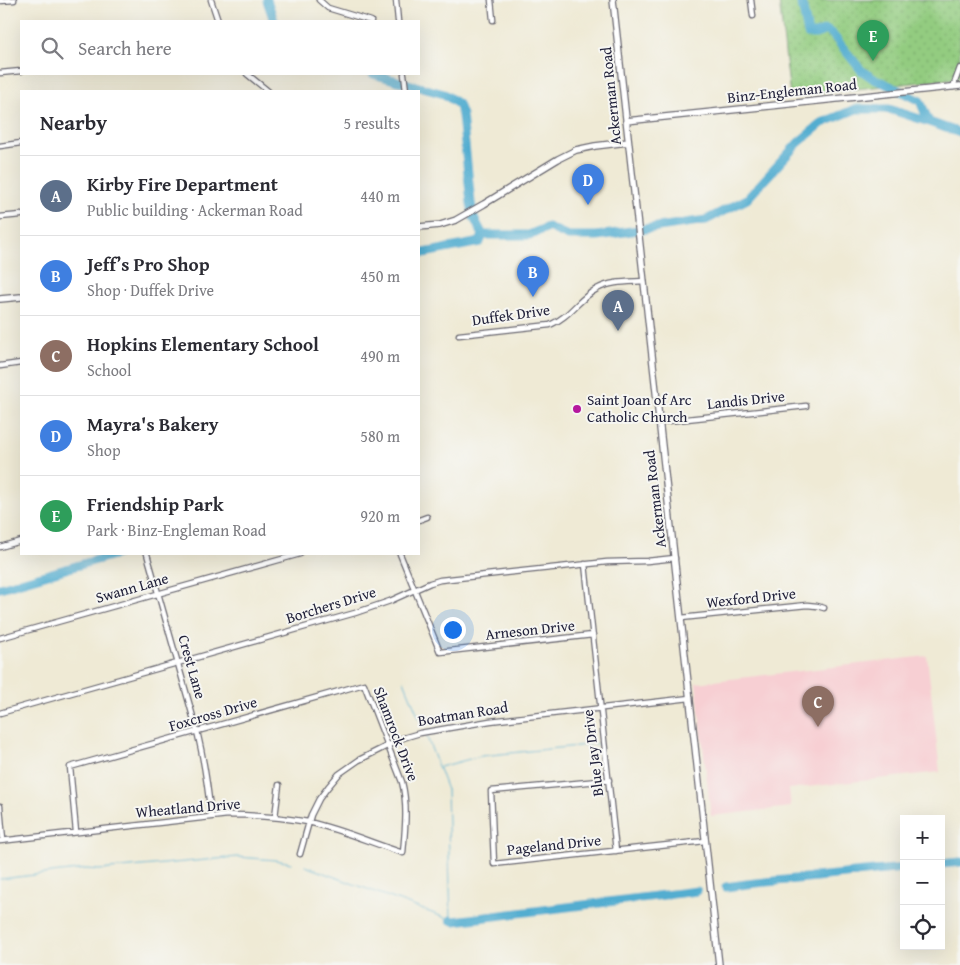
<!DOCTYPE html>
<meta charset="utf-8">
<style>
:root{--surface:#fff;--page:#f2f2f3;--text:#2b2b33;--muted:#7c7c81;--line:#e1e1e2;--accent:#b5179e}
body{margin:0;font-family:"Gentium Book Plus",serif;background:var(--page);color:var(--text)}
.controls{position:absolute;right:15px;bottom:15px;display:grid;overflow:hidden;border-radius:0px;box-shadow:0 5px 20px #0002}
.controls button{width:45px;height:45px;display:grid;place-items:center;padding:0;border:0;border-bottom:1px solid var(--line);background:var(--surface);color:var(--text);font:25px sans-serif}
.you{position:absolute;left:452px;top:629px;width:18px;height:18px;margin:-12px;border:4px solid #fff;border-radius:50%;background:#1a73e8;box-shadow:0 0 0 8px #1a73e833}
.badge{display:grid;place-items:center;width:32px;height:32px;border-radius:50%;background:var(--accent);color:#fff;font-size:16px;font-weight:700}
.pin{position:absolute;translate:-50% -41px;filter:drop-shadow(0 1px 2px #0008)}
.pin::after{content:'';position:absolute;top:26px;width:18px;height:15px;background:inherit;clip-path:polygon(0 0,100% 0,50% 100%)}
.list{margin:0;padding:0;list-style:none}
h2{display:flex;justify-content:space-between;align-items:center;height:65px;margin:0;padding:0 20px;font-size:21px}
h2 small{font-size:16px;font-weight:400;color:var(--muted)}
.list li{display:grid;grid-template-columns:32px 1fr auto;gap:15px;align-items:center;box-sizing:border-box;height:80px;padding:0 20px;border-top:1px solid var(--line)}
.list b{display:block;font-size:19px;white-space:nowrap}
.list p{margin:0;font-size:16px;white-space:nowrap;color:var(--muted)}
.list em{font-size:16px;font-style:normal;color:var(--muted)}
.icon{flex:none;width:28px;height:28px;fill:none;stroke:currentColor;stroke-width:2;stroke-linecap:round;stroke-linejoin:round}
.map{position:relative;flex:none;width:960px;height:965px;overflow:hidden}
.search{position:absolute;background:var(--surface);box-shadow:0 5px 20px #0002;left:20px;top:20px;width:400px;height:55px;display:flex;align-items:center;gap:12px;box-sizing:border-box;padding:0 18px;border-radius:0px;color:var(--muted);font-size:19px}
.panel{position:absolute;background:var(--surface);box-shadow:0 5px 20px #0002;left:20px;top:90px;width:400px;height:465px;border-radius:0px}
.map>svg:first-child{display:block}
.built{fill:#f7cfd3}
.park{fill:url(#park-dots);stroke:#5a775e}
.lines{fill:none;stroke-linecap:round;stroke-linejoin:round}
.stream{stroke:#52add0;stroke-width:1}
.river{stroke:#52add0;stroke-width:9}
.minor-casing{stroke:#6a6871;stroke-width:7}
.tertiary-casing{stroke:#6a6871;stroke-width:8}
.minor{stroke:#fff;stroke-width:4.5}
.tertiary{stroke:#fff;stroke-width:5.5}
.poi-dot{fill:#b5179e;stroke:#f6f6f2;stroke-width:2}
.labels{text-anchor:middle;stroke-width:4;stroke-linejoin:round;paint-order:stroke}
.street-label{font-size:15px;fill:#22223b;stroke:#f6f6f2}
.poi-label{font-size:15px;fill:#22223b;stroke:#f6f6f2;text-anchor:start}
</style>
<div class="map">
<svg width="960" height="965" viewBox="0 0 960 965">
<defs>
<pattern id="park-dots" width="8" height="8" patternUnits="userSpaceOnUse" patternTransform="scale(1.25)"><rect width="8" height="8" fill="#93cc80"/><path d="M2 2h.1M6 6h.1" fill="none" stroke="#7eaf70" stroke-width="1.8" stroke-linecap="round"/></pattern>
</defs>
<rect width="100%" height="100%" fill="#f6f6f2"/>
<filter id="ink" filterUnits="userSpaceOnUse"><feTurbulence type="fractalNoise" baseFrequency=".02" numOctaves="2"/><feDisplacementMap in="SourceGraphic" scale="10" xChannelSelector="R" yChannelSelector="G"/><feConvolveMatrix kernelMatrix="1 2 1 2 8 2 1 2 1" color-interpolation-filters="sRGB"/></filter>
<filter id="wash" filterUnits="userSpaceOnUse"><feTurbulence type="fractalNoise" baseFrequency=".0096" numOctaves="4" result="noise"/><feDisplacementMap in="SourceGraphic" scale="20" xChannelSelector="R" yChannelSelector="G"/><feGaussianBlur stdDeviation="1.12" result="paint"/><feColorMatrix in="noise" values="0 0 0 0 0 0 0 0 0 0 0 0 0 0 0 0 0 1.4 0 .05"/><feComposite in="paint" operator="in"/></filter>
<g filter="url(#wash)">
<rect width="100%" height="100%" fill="#efead5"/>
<!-- built -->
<path class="built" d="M927 656 940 772 789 789 791 807 711 816 696 683Z"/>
<!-- park -->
<path class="park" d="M779 0H960V78L790 96Z"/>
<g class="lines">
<!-- stream -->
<path class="stream" d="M404 681 422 725
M440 767 481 756 597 744
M305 866 451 920 447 790 427 737
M0 879 86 869 99 870 238 857 276 860 291 863"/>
<!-- river -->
<path class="river" d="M267 0 274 21
M800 0 803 9 808 34H816L826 30 832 34 861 70 874 79 884 83 920 101 929 122 960 133
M373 74 444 94 458 104 462 115 471 203 474 218 483 235H529L548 227 568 236H597L706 220 747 199 798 143 822 123 856 109H889L929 122
M419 254 480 242 483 235
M0 588 117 554
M941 864 960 862
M726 887 747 884 904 868
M451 920 454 921 697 891"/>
</g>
</g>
<g filter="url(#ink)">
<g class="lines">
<!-- minor casing -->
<g class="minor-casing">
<path id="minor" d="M211 0 218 21
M319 0 328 8 371 21
M396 0 398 21
M491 0 493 20
M751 0 753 16
M0 1 14 0
M0 73 21 71
M247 74 268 91
M404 74 406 91
M953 87 960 68
M0 146 21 143
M0 217 21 215
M459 335 550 325C570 317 579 298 597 289 611 281 629 282 644 281
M0 366 21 363
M659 422 806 406
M419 520 427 517
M0 547 21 541
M147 554 197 731C204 760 208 788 211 817
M400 554 440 652 593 635
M585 564 616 851
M681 618 807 605 817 606 824 608
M0 638 300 554
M0 713 355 613 390 601 430 583 440 580 607 562 647 561 675 558
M609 780 491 791 494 864 705 841
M0 806 3 840
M275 817 279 785
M0 841 228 815C255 815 282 817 308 822 340 829 372 843 403 853 405 830 408 805 402 782L364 684 70 767 76 832
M300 854 311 815 319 799 328 787 339 774 359 760 403 738 420 733 490 721 690 698"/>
</g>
<!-- tertiary casing -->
<g class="tertiary-casing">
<path id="tertiary" d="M613 0 719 965
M626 121 960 86
M419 227 440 225 456 220 484 204 558 159 576 150 595 146 628 142
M0 299 21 297"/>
</g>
<!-- minor -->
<use href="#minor" class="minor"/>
<!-- tertiary -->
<use href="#tertiary" class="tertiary"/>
</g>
</g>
<!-- markers -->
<circle class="poi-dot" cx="577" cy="409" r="5"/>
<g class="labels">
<!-- street labels -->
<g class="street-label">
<text transform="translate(792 91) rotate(-6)" y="5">Binz-Engleman Road</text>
<text transform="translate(611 96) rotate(-96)" y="5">Ackerman Road</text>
<text transform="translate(511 315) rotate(-8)" y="5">Duffek Drive</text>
<text transform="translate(746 400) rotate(-6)" y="5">Landis Drive</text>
<text transform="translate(655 499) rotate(-97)" y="5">Ackerman Road</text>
<text transform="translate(132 588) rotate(-16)" y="5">Swann Lane</text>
<text transform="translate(751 598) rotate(-6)" y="5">Wexford Drive</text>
<text transform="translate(331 605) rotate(-17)" y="5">Borchers Drive</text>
<text transform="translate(530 630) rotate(-6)" y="5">Arneson Drive</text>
<text transform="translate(192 667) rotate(74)" y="5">Crest Lane</text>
<text transform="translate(213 714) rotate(-16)" y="5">Foxcross Drive</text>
<text transform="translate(463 714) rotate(-9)" y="5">Boatman Road</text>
<text transform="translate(396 734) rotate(69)" y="5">Shamrock Drive</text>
<text transform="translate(593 753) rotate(-97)" y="5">Blue Jay Drive</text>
<text transform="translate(188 808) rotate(-5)" y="5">Wheatland Drive</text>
<text transform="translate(554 845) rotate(-6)" y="5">Pageland Drive</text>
</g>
<!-- poi labels -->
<g class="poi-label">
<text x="587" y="405">Saint Joan of Arc<tspan x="587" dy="17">Catholic Church</tspan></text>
</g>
</g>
</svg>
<div class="controls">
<button>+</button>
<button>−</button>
<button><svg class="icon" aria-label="locate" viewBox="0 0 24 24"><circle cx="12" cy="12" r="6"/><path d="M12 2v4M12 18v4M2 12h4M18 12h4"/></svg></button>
</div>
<div class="you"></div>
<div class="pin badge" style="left:618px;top:331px;background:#5c6f8a">A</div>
<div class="pin badge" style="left:533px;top:297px;background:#3f7fe0">B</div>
<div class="pin badge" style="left:818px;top:727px;background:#8d6e63">C</div>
<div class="pin badge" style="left:588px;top:205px;background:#3f7fe0">D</div>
<div class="pin badge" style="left:873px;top:61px;background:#2e9e5b">E</div>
<div class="search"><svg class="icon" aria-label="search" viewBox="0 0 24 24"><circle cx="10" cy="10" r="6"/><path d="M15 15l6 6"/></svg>Search here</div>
<section class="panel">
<h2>Nearby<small>5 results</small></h2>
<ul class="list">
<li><span class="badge" style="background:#5c6f8a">A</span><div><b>Kirby Fire Department</b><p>Public building · Ackerman Road</p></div><em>440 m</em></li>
<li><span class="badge" style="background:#3f7fe0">B</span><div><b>Jeff’s Pro Shop</b><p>Shop · Duffek Drive</p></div><em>450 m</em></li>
<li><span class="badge" style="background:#8d6e63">C</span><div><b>Hopkins Elementary School</b><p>School</p></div><em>490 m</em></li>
<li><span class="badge" style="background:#3f7fe0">D</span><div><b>Mayra's Bakery</b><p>Shop</p></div><em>580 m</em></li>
<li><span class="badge" style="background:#2e9e5b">E</span><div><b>Friendship Park</b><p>Park · Binz-Engleman Road</p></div><em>920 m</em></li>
</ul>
</section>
</div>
